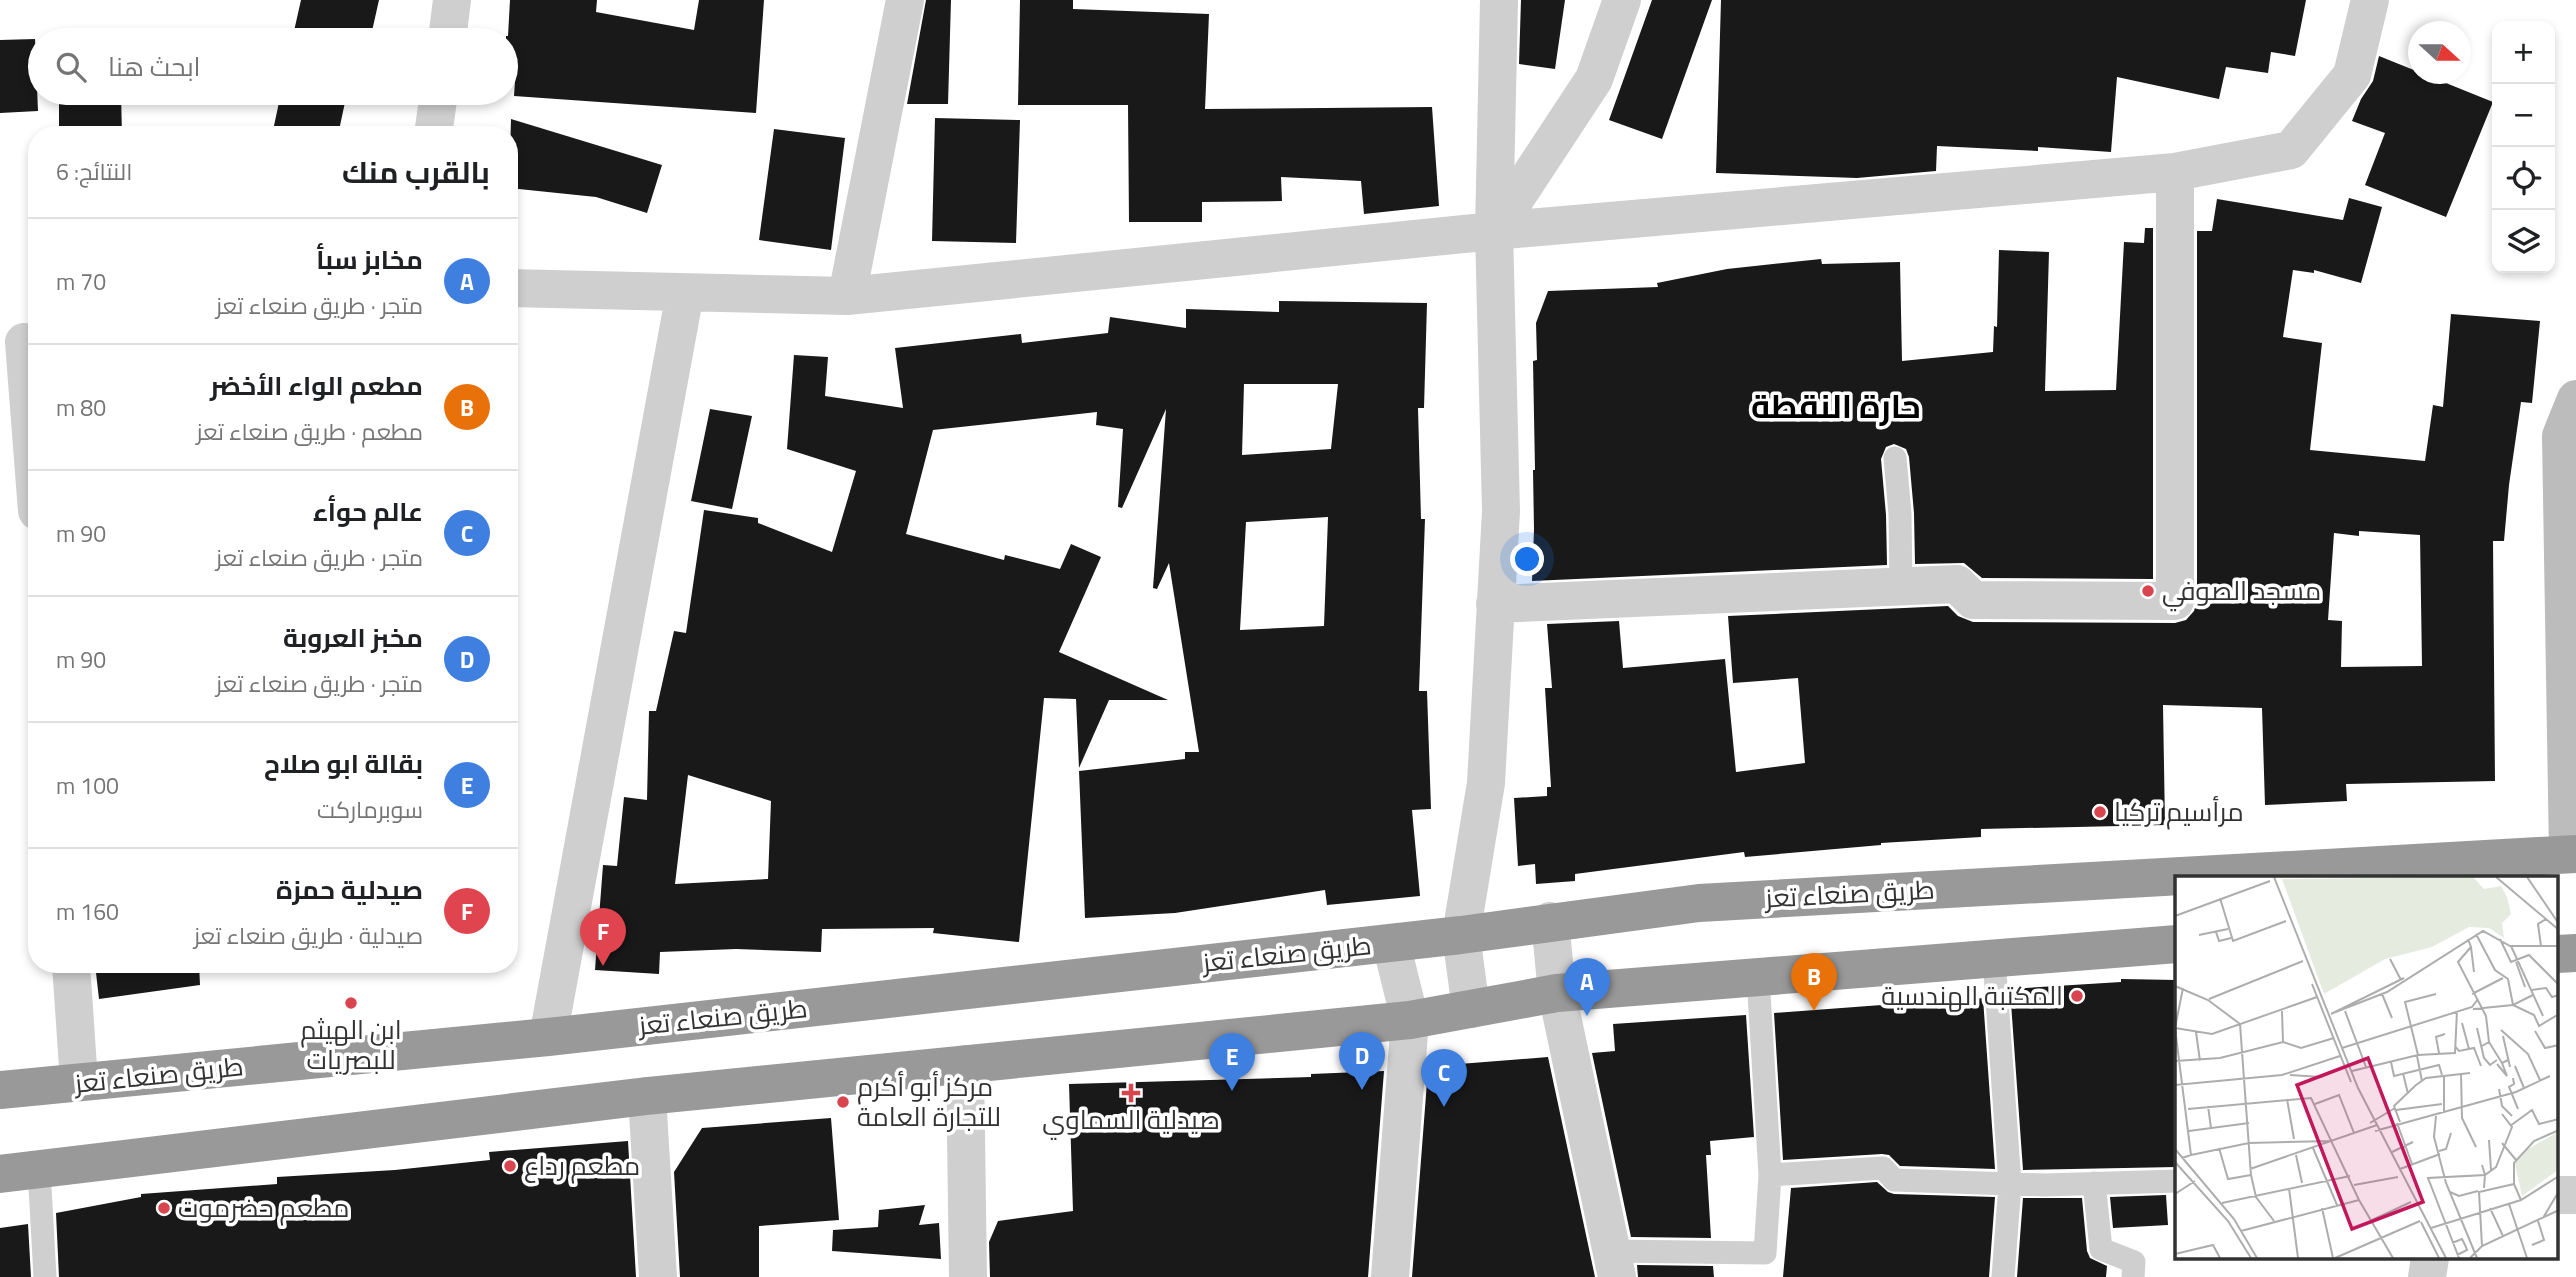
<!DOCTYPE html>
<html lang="ar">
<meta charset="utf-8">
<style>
:root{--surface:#fff;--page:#f6f6f6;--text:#202124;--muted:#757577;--line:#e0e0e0;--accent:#b45309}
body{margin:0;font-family:"Titillium Web",Cairo,sans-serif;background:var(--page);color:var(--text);direction:rtl}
.controls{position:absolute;right:21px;top:21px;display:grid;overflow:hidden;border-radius:14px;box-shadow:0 4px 10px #0003}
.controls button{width:63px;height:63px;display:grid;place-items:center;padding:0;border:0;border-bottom:2px solid var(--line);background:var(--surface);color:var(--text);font:35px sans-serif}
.compass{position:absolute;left:2408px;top:21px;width:63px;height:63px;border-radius:50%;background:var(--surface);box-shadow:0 4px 10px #0003;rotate:111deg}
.you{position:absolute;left:1528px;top:560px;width:24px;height:24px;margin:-18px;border:5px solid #fff;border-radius:50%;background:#1a73e8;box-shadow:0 0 0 10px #1a73e833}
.badge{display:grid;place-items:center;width:46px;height:46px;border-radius:50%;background:var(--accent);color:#fff;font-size:23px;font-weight:700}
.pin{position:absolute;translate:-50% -58px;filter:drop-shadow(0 2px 4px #0008)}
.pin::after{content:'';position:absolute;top:37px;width:24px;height:21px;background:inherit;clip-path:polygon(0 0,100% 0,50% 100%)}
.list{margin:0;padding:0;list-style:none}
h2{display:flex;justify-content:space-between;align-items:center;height:91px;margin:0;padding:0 28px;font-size:30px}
h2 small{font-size:23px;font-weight:400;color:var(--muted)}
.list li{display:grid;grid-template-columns:46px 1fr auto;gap:21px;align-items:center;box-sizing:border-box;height:126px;padding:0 28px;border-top:2px solid var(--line)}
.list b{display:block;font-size:26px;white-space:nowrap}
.list p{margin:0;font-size:23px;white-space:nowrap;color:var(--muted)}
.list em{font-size:23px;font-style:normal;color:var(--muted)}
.icon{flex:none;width:38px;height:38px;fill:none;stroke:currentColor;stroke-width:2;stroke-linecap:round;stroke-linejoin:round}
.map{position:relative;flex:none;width:2576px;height:1277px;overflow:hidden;direction:ltr}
.search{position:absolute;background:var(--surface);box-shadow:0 4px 10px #0003;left:28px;top:28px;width:490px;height:77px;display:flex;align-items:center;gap:18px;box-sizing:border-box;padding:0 24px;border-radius:38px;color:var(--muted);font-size:26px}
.panel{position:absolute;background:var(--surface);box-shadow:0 4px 10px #0003;left:28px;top:126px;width:490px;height:847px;border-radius:28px;direction:rtl}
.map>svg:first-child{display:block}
.building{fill:#191919;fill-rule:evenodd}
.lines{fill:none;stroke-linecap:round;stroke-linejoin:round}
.lane{stroke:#cfcfcf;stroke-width:23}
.street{stroke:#cfcfcf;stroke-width:38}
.secondary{stroke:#bcbcbc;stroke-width:38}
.highway{stroke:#999;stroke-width:38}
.poi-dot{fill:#d9454f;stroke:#fff;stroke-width:2.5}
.labels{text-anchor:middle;stroke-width:7;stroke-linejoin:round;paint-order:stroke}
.poi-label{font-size:26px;fill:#323232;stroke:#fff;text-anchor:start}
.street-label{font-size:26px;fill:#323232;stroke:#fff}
.district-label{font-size:33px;font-weight:bold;fill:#000;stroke:#fff}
.inset-road{fill:none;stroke:#adadad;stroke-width:2}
.view{fill:#c2185b;fill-opacity:0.15;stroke:#c2185b;stroke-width:3.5}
.inset-edge{fill:none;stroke:#323232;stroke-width:3.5}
</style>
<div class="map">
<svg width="2576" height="1277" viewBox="0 0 2576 1277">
<rect width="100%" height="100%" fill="#fff"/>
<!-- building -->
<path class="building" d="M301 0H379L370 40H292Z
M510 0H597L596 12 694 30 699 0H764L756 113 514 96 515 81H506V36H508Z
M926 0H951L948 104H907Z
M1020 0H1073V9L1209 14 1205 109 1432 107 1439 206 1364 214 1361 181 1281 177 1282 201 1202 202V222H1129L1128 105H1018Z
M1521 0H1565L1555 69 1519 64Z
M1652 0H1712L1662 139 1609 120Z
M1721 0H2306L2295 56 2271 52 2268 73 2226 67 2219 99 2117 77 2111 152 2038 147V151L1937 146 1936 171 1857 178 1716 173Z
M35 39 38 111 0 113V40Z
M2379 56 2493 102 2446 217 2365 185 2385 133 2352 121 2361 99 2373 81Z
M59 93H121L122 135H59Z
M281 93H347L338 135H272Z
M935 118 1020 120 1016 243 932 241Z
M511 119 662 165 647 213 596 197 509 188Z
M774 129 845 138 831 250 759 240Z
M2349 198 2382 207 2361 283 2314 270V273L2293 270 2283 337 2322 343 2310 450 2425 461 2433 405 2443 407 2451 314 2540 321 2532 403 2521 402 2509 485 2504 541H2493L2495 781 2346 784 2347 801 2265 805 2262 708 2163 705 2165 825 1981 829V837L1881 843V845L1745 857 1744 852 1575 874V881L1536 884 1535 864 1518 866 1514 798 1547 796V787H1551L1545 688H1552L1547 624 1619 621 1623 668 1725 659 1736 772 1805 763 1798 678 1733 683 1728 616 1948 606 1958 616 1973 622 2175 623 2186 620 2194 611 2197 601V231H2212L2217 199 2343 220ZM2359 531 2420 535 2422 666 2341 667 2342 621 2328 620 2334 533 2359 536Z
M2145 228H2153V579L1982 578 1964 563 1915 564 1914 513 1909 457 1906 449 1894 444 1886 447 1881 459 1886 515 1887 565 1532 581 1534 529 1533 470H1535L1533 361 1537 360 1536 323 1548 291 1658 287 1657 283 1727 269 1821 259 1822 264 1900 262 1902 361 1993 352 1994 326 1997 327 1999 250 2049 252 2045 391 2116 390 2124 242 2144 243Z
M1279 301 1427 303 1424 408H1418L1421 519H1425L1419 691H1427L1431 809 1412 810 1420 896 1327 905 1325 890 1175 913 1085 918 1079 771 1185 759V752H1199L1169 563 1157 589 1153 588 1166 409 1122 508 1118 507 1123 429 1096 425 1097 412 933 430 906 534 1004 560 1005 555 1060 569 1071 544 1101 557 1059 652 1168 700H1109L1079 768 1076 699 1044 698 1019 942 933 933 934 928 822 929 821 952 736 949 660 952 659 974 595 970 603 865 617 866 624 797 647 800 649 711H656L674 631 686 633 704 510 758 518V523L832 552 856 471 787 449 794 355 828 357 825 396 903 408 895 348 1021 334 1022 343 1108 333 1110 317 1186 328V309L1279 312ZM1244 384H1338L1331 449 1242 455ZM1328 517 1324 626 1240 630 1246 522ZM688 775 771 801 768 879 675 884Z
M710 409 752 416 732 509 691 501Z
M95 964H199L200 985 99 999Z
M2121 979 2177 980V1167L2023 1170 2010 989 2121 982Z
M1983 998 1995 1169 1900 1166 1889 1155 1882 1154 1783 1160 1774 1013 1895 1004V1008Z
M1746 1015 1754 1137 1710 1141 1711 1155H1706L1711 1238 1631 1237 1592 1053 1615 1051 1613 1024Z
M1548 1057 1595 1277H1412L1428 1069 1434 1068V1066Z
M1384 1071 1368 1277H990L989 1242 998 1221 1073 1211 1069 1084 1311 1077V1074Z
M831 1118 839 1220 759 1226V1277H680L674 1172 702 1128Z
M628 1141 636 1277H59L56 1213 141 1197V1194L277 1184V1177L395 1170 490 1160 489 1152Z
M1877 1182 1888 1192 1894 1194 1995 1197 1989 1277H1783L1791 1188Z
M2166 1195 2168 1225 2113 1228 2110 1197Z
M2023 1198H2082L2087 1251 2090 1258 2107 1266 2106 1277H2017Z
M925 1205 919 1225 939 1223 941 1259 832 1251 833 1230 878 1227 879 1210Z
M28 1224 31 1277H0V1228Z
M1637 1265 1713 1266 1714 1277H1638Z"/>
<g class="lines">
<!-- lane -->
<path class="lane" d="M1895 458 1900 514 1901 586
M1994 958 2010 1184 2003 1277
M39 1169 45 1277
M1770 1175 1883 1168 1894 1180 2044 1185 2177 1181
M2094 1183 2101 1249 2134 1262 2133 1277
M1611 1251 1765 1253 1770 1175 1758 977"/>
<!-- street -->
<path class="street" d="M447 40 452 0
M433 135 439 93
M1494 231 1594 79 1622 0
M509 288 847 296 1494 231 2175 172 2291 150 2352 75 2370 0
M847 296 905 0
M24 342 37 511
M1495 604 1957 584 1973 600 2175 601V172
M1550 921 1557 993 1617 1277
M71 964 79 1082
M1471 1009 1461 935 1486 783 1501 511 1494 231 1499 0
M548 1037 685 293
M965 1064 968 1277
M647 1096 658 1277
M2557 1195H2576
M1390 1277 1410 1020 1391 943
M2427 1277 2430 1258"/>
<!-- secondary -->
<path class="secondary" d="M2568 854 2561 436 2576 399"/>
<!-- highway -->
<path class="highway" d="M2557 954 2576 953
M0 1090 548 1037 1461 935 1699 903 2576 854
M0 1174 647 1096 1410 1020 1557 993 2177 944"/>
</g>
<!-- markers -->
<g class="poi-dot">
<circle cx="2148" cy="591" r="7"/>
<circle cx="2100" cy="812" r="7"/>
<circle cx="2077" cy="996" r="7"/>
<circle cx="351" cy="1003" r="7"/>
<path d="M1127.5 1082.5h7v7h7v7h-7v7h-7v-7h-7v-7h7z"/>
<circle cx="843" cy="1102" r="7"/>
<circle cx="510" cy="1166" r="7"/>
<circle cx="164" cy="1208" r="7"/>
</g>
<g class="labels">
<!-- poi labels -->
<g class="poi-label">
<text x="2162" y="600">مسجد الصوفي</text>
<text x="2114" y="821">مرأسيم تركيا</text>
<text x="2063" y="1005" text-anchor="end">المكتبة الهندسية</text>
<text x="351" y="1039" text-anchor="middle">ابن الهيثم<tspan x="351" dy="30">للبصريات</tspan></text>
<text x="857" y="1096">مركز أبو أكرم<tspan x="857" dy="30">للتجارة العامة</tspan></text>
<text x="1131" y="1129" text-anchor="middle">صيدلية السماوي</text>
<text x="524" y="1175">مطعم رداع</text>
<text x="178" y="1217">مطعم حضرموت</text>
</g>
<!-- street labels -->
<g class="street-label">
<text transform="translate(1850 894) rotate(-3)" y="9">طريق صنعاء تعز</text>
<text transform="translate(1287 954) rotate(-6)" y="9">طريق صنعاء تعز</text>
<text transform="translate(723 1017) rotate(-6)" y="9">طريق صنعاء تعز</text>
<text transform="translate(159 1075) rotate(-6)" y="9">طريق صنعاء تعز</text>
</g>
<!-- district labels -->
<g class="district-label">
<text x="1836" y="418">حارة النقطة</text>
</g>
</g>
<!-- overview -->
<g transform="translate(2175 876)">
<rect width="383" height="383" fill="#fff"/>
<path d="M298 1 309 13 326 10 332 21 336 38 327 47 329 62 314 52 294 51 257 71 210 83 149 118 107 3ZM383 256V294L347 320 340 288 353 273Z" fill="#e5ebdf"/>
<path class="inset-road" d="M99 1 183 212 271 382M321 1 384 54M352 1 384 48M45 22 58 65 111 45M0 40 95 5M41 56 44 65 56 62M301 58 320 94 333 103 338 129 359 139 364 150 384 138M24 59 53 53M293 63 296 71 283 86 311 140 314 166M325 63 336 86 354 79 384 109M336 70 368 140M366 70 363 48 371 43M296 71 299 96M215 83 226 104M341 86 350 111M137 108 176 206M0 110 33 124 65 148 76 299 81 321 99 345M357 114 371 112 377 121 384 119M207 118 217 142M297 118 328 102M34 123 128 85M298 133 338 129 358 119M107 135 108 166M170 135 191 191M158 137 212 116 308 55 335 70H384M156 138 229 102M287 147 294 173M0 152 37 158 142 121M302 152 309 182 315 189 322 184M326 154 353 178 365 204M360 155 370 172 384 169M21 156 25 185M328 160 335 191M280 170 284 175 299 172 306 190M307 170 314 166 327 187M167 172 297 131 303 123M264 177 261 161 270 158M243 179 230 126 261 118M242 180 247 205M0 185 45 182 108 166 126 172 159 162M216 186 219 200 264 189 267 199M322 188 332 200 327 187 333 184M340 190 349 212M177 195 243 179 280 177 282 135M228 197 233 218M286 197 287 242 301 271M115 199 146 201 169 191M269 199V237M338 202 339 208 334 211 343 233M0 209 107 199 165 180M324 213 327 230 337 240M112 223 119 263M140 228 164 219 179 257M33 230 36 252M13 233 136 222 184 324 218 382M221 234 267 228M261 240 259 261 271 307 302 382M225 246 219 230 241 209 251 202 295 197M195 247 220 232M222 247 237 288M335 250 357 234 364 248 384 243M14 255 74 247M200 255 341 216 375 200M314 264 316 294M327 267 341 284M44 272 53 303 76 299M138 272 162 329M0 273 59 343 82 382M264 275 271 273 276 257M217 276 238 266M16 279 74 267 157 265M121 279 127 307M7 282 16 279 0 152 8 112M0 286 53 345 76 382M75 293 202 249M225 293 265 278M179 309 223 301M114 312 123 382M309 312 310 299 321 291 337 251 327 238M275 316 284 320 303 315M0 318 20 305M346 324 339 308V287L359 265 384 254M47 327 175 300M334 328 352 382M147 332 158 382M315 332 328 360M368 342 384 315M195 345 236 326M246 346 264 382M256 352 346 324 384 300M66 355 184 324M277 367 287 363 290 369 292 374 282 379M357 369 369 364 363 345M307 370 304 316 339 308M0 378 38 369 45 382M160 382 245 345M284 382 253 302 310 299 307 289M295 382 307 370 384 334"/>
<path class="view" d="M193 182 248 326 177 353 122 209Z"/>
<rect width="383" height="383" class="inset-edge"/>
</g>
</svg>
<div class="controls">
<button>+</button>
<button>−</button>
<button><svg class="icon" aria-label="locate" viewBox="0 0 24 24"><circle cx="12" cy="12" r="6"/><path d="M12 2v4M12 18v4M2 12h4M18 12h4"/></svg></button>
<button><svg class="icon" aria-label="layers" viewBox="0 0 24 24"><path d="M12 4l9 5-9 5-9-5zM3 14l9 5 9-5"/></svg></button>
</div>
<svg class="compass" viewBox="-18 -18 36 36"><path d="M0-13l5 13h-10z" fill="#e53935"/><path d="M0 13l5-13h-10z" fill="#757577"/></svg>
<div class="you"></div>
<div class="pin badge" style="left:1587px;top:1016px;background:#3f7fe0">A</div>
<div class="pin badge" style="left:1814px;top:1011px;background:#e8710a">B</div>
<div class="pin badge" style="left:1444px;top:1107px;background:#3f7fe0">C</div>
<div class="pin badge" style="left:1362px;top:1090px;background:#3f7fe0">D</div>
<div class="pin badge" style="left:1232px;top:1091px;background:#3f7fe0">E</div>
<div class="pin badge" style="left:603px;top:966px;background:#e0444e">F</div>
<div class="search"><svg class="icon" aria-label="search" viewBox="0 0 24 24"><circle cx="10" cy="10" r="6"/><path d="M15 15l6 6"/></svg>ابحث هنا</div>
<section class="panel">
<h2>بالقرب منك<small>النتائج: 6</small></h2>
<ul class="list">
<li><span class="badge" style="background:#3f7fe0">A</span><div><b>مخابز سبأ</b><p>متجر · طريق صنعاء تعز</p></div><em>70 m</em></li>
<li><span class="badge" style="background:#e8710a">B</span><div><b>مطعم الواء الأخضر</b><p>مطعم · طريق صنعاء تعز</p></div><em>80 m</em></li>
<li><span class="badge" style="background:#3f7fe0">C</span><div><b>عالم حوأء</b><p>متجر · طريق صنعاء تعز</p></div><em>90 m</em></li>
<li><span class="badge" style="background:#3f7fe0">D</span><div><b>مخبز العروبة</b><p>متجر · طريق صنعاء تعز</p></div><em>90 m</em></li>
<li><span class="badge" style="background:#3f7fe0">E</span><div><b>بقالة ابو صلاح</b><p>سوبرماركت</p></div><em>100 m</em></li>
<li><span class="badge" style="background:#e0444e">F</span><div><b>صيدلية حمزة</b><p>صيدلية · طريق صنعاء تعز</p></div><em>160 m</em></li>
</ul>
</section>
</div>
